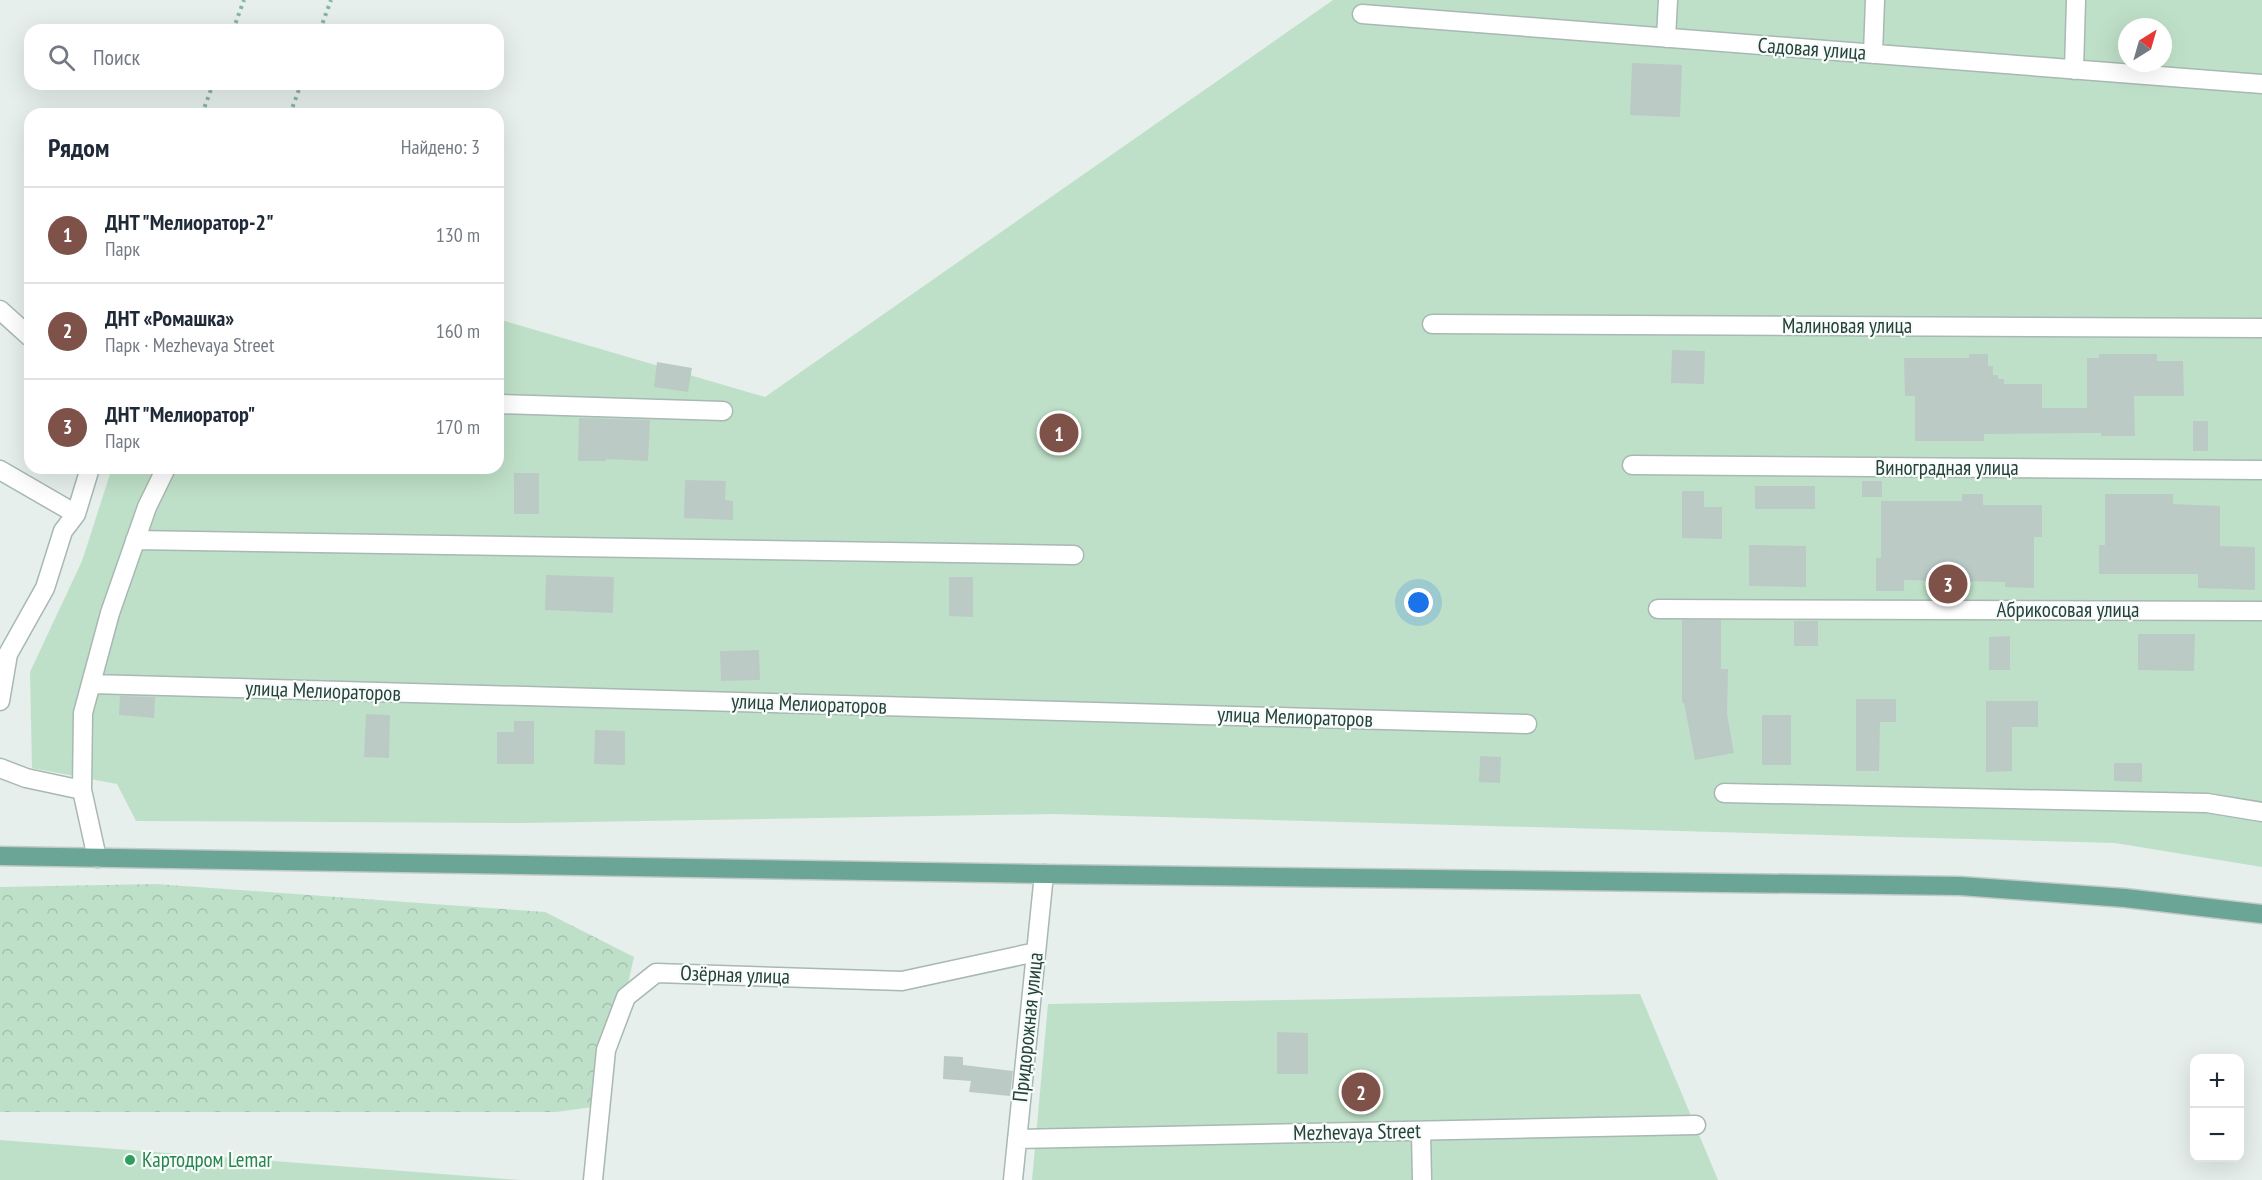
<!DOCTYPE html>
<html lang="ru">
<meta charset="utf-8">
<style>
:root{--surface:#fff;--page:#f6f6f7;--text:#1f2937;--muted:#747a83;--line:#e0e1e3;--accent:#7f5249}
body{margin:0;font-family:"PT Sans Narrow",sans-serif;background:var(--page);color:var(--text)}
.controls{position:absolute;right:18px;bottom:18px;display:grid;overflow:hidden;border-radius:12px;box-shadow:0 6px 24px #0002}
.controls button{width:54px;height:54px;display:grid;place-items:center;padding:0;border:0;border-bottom:2px solid var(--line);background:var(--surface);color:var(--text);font:30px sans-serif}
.compass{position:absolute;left:2118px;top:18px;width:54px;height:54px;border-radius:50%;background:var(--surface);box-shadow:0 6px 24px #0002;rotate:37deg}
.you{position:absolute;left:1419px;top:603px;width:21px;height:21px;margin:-15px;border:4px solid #fff;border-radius:50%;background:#1a73e8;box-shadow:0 0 0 9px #1a73e833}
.badge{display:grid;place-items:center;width:39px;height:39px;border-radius:50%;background:var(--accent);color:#fff;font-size:20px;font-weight:700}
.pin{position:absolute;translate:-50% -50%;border:3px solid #fff;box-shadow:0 2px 6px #0006}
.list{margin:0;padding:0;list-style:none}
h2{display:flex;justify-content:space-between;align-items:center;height:78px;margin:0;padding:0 24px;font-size:26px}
h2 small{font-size:20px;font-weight:400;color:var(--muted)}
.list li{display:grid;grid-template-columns:39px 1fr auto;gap:18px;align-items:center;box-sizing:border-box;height:96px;padding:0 24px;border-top:2px solid var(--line)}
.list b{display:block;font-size:22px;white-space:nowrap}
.list p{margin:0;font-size:20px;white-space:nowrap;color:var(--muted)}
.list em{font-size:20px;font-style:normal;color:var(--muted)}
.icon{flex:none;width:33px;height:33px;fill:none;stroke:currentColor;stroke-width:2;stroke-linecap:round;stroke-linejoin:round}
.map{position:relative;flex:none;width:2262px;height:1180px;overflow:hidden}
.search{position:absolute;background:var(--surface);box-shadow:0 6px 24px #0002;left:24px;top:24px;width:480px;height:66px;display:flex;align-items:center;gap:15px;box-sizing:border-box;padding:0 21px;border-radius:18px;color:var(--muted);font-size:22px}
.panel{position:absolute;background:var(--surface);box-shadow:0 6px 24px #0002;left:24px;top:108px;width:480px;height:366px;border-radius:18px}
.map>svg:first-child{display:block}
.forest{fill:url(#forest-crowns)}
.green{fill:#bfe0c8;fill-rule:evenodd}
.building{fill:#bbcac4}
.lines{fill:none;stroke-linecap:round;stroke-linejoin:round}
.minor-casing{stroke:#a8b8b2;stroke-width:21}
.major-casing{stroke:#c2cac8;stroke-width:21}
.path{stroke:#86b3a5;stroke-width:4;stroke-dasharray:3 4.5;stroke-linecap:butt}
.minor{stroke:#fff;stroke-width:18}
.major{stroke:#6aa596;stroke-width:18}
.leisure-dot{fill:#2e9e5b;stroke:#f7fbf9;stroke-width:2}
.labels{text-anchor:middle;stroke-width:4.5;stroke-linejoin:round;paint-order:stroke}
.street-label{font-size:21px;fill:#24423a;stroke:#f7fbf9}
.leisure-label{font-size:21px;fill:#27864d;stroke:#f7fbf9;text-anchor:start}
</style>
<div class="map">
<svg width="2262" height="1180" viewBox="0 0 2262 1180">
<defs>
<pattern id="forest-crowns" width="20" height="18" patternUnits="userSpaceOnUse" patternTransform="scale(1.5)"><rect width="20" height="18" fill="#bfe0c8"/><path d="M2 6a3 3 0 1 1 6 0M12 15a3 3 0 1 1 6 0" fill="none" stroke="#a4c1ad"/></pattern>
</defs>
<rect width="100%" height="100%" fill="#e6efeb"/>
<!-- forest -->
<path class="forest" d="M156 884 545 912 634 957 600 1106 556 1112H0V887Z"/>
<!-- green -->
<path class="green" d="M1333 0H2262V867L2115 843 1053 814 522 823 136 821 117 784 32 768 30 672 82 561 112 468H498V319L765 397ZM2127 27H2163V63H2127Z
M1640 994 1718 1180H1032L1048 1004Z
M0 1140 521 1180H0Z"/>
<!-- building -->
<path class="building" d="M1632 63 1682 65 1680 117 1630 115Z
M1672 350 1705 351 1704 384 1671 383Z
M1969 354H1988V366H1993V375H1998V379H2004V384H2042V408H2087V358H2099V354H2157V361H2183L2184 396H2134L2135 436H2101V433L1984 434V441H1915V396H1905L1904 358H1969Z
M657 362 692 368 688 392 654 387Z
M579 418 650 420 648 461 606 459V461H578Z
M2193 421H2208V451H2193Z
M514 473H539V514H514Z
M685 480 726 481 725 500 733 501V520L684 518Z
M1862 481H1882V497H1862Z
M1755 486H1815V509H1755Z
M1682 491H1704V507H1722V539L1682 538Z
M1962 494H1983V505H2042V537H2034V588L2005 587V582L1904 580V591H1876V558H1881V501H1962Z
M2105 494H2173V504L2220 506V546L2255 547V590L2198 588V574H2099V545H2105Z
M1749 545 1806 546V587L1749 586Z
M546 575 614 577 613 613 545 610Z
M949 577H973V617L949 616Z
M1682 620H1721V669H1728L1727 714 1734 753 1695 760 1684 703H1682Z
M1794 621H1818V646H1794Z
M2138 634H2195L2194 671 2138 670Z
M2010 636V670H1989V637Z
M759 650 760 680 721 681 720 651Z
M120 696 155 697 154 718 119 715Z
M1856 699H1896V722H1880L1879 771H1856Z
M1986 701H2038V727H2012V771L1986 772Z
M366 714 390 715 389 758 364 757Z
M1762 715H1791V765H1762Z
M514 721H534V764H497V732H514Z
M595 730 625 731V765L594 764Z
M1480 756 1501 757 1500 783 1479 782Z
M2114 763H2142V782L2114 781Z
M1277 1032 1308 1033V1074H1277Z
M944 1056 963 1057V1065L1013 1071 1010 1096 969 1092 971 1081 943 1079Z"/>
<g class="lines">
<!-- minor casing -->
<g class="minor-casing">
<path id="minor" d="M1362 14 2262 84
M1666 38 1668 0
M1873 54 1875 0
M2074 70 2076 0
M0 310 30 337
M1432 324 2262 328
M498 404 723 411
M1632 465 2262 470
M0 470 76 514
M135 540 1074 555
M1658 609 2262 611
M91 684 1527 724
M0 701 8 654 45 588 63 531 76 514 90 468
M0 768 26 778 82 790
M1724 793 2207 803 2262 812
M97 858 82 790 83 713 110 613 147 507 166 468
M1421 1131 1422 1180
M1017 1139 1696 1125
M593 1180 606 1050 626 997 656 973 902 981 1036 952
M1013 1180 1044 874"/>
</g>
<!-- major casing -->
<g class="major-casing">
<path id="major" d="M0 856 1044 874 1960 886 2125 898 2262 914"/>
</g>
<!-- path -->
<path class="path" d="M233 30 244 0
M320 30 331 0
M202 114 213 84
M290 114 301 84"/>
<!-- minor -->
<use href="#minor" class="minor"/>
<!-- major -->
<use href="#major" class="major"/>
</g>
<!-- markers -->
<circle class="leisure-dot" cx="130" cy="1160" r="6"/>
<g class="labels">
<!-- street labels -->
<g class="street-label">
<text transform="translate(1812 49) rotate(4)" y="7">Садовая улица</text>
<text x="1847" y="333">Малиновая улица</text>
<text x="1947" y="475">Виноградная улица</text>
<text x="2068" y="617">Абрикосовая улица</text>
<text transform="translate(323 691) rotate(2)" y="7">улица Мелиораторов</text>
<text transform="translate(809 704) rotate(2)" y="7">улица Мелиораторов</text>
<text transform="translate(1295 717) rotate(2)" y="7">улица Мелиораторов</text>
<text transform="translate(735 975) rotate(2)" y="7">Озёрная улица</text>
<text transform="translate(1028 1027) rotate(-84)" y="7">Придорожная улица</text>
<text transform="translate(1357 1132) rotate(-1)" y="7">Mezhevaya Street</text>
</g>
<!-- leisure labels -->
<g class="leisure-label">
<text x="142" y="1167">Картодром Lemar</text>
</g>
</g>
</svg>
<div class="controls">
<button>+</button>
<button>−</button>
</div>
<svg class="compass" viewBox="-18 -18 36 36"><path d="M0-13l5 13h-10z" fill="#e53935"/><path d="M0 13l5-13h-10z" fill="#747a83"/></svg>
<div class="you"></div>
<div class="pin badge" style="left:1059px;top:433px">1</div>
<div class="pin badge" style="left:1361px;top:1092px">2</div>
<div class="pin badge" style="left:1948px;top:584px">3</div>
<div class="search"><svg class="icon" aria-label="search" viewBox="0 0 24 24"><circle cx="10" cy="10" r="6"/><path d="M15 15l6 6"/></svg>Поиск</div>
<section class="panel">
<h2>Рядом<small>Найдено: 3</small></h2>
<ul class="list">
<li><span class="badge">1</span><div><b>ДНТ &quot;Мелиоратор-2&quot;</b><p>Парк</p></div><em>130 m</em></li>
<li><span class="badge">2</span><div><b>ДНТ «Ромашка»</b><p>Парк · Mezhevaya Street</p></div><em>160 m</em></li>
<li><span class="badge">3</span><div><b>ДНТ &quot;Мелиоратор&quot;</b><p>Парк</p></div><em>170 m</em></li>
</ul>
</section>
</div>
